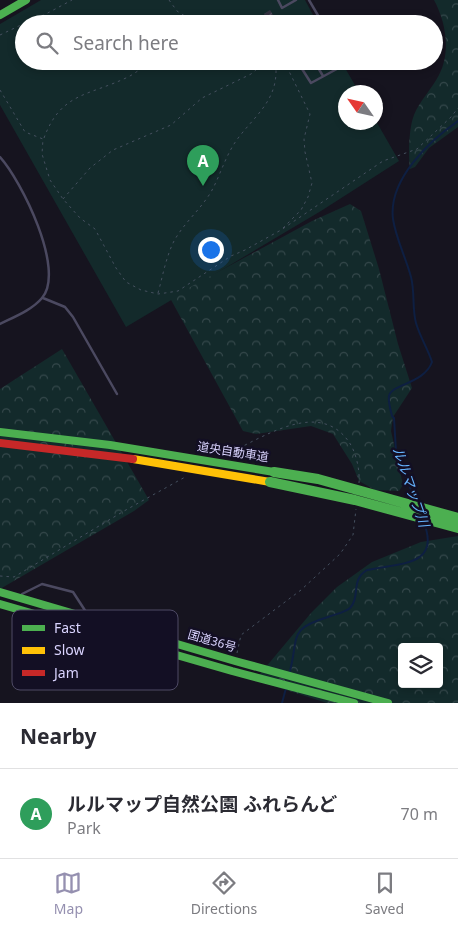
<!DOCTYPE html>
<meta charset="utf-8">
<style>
:root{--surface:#fff;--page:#f2f2f3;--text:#2b2b33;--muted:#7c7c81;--line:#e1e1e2;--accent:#9590b0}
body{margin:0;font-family:"Noto Sans","Noto Sans JP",sans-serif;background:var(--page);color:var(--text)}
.controls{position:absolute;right:15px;bottom:15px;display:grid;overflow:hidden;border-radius:5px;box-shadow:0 2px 8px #0003}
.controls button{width:45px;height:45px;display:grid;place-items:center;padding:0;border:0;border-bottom:1px solid var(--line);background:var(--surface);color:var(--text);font:25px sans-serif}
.compass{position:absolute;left:338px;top:85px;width:45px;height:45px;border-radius:50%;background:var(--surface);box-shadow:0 2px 8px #0003;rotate:304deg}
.you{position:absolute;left:210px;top:249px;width:18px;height:18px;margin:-12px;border:4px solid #fff;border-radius:50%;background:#1a73e8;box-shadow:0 0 0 8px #1a73e833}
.badge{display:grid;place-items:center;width:32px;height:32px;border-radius:50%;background:var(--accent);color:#fff;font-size:16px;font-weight:700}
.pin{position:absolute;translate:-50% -41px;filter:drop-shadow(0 1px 2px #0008)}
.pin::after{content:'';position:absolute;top:26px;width:18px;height:15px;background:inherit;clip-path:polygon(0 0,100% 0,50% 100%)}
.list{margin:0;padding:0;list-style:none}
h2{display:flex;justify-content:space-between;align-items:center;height:65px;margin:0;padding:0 20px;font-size:21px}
h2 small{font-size:16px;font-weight:400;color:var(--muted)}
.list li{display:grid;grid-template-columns:32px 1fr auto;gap:15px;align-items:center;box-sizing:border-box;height:90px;padding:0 20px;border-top:1px solid var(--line)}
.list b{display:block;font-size:19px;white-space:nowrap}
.list p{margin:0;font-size:16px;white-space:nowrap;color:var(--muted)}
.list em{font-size:16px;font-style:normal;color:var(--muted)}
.icon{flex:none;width:28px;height:28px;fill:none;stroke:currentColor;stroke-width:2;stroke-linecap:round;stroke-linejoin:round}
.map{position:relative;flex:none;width:458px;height:703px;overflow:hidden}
.search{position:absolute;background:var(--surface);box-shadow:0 2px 8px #0003;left:15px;right:15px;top:15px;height:55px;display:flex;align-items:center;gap:12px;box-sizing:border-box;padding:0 18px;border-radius:28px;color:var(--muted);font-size:19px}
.sheet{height:155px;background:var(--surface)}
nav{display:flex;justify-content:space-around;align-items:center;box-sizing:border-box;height:70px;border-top:1px solid var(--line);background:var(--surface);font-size:14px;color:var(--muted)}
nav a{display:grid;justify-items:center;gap:2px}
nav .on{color:var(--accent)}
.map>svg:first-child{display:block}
.green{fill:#132a2b}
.forest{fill:url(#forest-crowns);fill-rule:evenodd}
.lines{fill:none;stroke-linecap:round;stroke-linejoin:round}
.stream{stroke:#0e1f42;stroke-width:2}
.building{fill:url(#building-hatch)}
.path{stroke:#45505f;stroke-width:1;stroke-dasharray:2.5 4;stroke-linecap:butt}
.lane{stroke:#4b4960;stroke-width:2.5}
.fast{stroke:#4caf50;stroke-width:8}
.slow{stroke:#ffc107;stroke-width:8}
.jam{stroke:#c62828;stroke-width:8}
.fast-bridge{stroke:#4caf50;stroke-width:10}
.labels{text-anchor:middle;stroke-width:5;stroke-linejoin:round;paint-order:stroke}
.street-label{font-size:12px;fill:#d9d3fe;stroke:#130f24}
.water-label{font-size:14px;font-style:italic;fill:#64b1fb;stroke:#130f24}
.key{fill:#130f24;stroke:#4e4a65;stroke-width:1}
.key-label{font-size:14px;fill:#d9d3fe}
</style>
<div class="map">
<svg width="458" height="703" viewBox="0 0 458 703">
<defs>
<pattern id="forest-crowns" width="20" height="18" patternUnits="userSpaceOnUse" patternTransform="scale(1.25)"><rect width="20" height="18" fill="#132a2b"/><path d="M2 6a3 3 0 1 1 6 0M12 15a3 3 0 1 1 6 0" fill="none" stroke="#35484b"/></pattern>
<pattern id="building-hatch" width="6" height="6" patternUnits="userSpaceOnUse" patternTransform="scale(1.25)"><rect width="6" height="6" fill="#343141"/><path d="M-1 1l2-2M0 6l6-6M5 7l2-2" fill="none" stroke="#514e5e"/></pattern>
</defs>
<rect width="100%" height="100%" fill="#16141f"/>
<!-- green -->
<path class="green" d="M41 0H305L318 24H24V61H341L359 92H346V122H376V121L399 161 321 211 126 327 0 105V24Z"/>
<!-- forest -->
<path class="forest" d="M434 0H458V127L429 148 415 167 410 169C408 155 409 127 414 115 420 100 432 89 439 75 451 52 446 22 434 0Z
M350 204 361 211 379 269 398 344 412 388 393 417 391 431 403 485 399 491 375 490 359 481 352 464 333 434 311 426 256 434 243 431 170 298 312 221Z
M62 349 149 500 134 511 0 589V389Z
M458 536V703H327L255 680 311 613 337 587 372 562 421 542ZM402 647H439V684H402Z"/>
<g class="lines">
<!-- stream -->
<path class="stream" d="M416 503 396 451 394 418 392 416C391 411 388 403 389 396 391 384 424 384 432 362 428 349 420 337 416 323 412 309 415 292 411 277 406 258 396 239 393 219 388 180 429 141 458 121
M290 671C299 636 288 629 328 617 335 614 344 613 350 608 361 596 350 580 367 570 398 563 441 567 424 523
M282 703 286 688"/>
</g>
<!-- building -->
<path class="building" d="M270 10 276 20 271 24 264 14Z"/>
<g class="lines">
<!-- path -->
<path class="path" d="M169 0 177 11 197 24
M24 24 44 15 72 0
M0 35 23 24
M261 61C263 67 270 68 276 69L288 61
M0 90 25 132 43 139 42 154 50 180 63 199 80 218 95 229 116 268 126 282 141 290 158 294 165 293 178 291 231 256 245 250 281 230 383 161 417 149 451 117 458 108
M44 138C61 92 89 96 128 77 136 73 143 67 150 61
M63 199 90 168 113 150 171 125 202 98 251 74 262 65
M283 228 301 210 308 197 312 183 305 152 304 139 310 114 285 63
M158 293C163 275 166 257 174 241 184 223 200 210 211 192 220 176 225 157 236 141 253 117 277 102 276 69
M233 451C267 435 320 400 349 442 356 452 360 470 359 483
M0 576 14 577 124 511 187 476
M237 653 241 635 301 590 340 554 353 535 356 509"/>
<!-- lane -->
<path class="lane" d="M278 0 282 8 296 0
M309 0 323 24
M297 61 311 83 346 64 345 61
M314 61 323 76
M0 157C21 180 66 270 42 298 32 310 14 317 0 324
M43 298 65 307 73 317 117 394
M22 594 42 584 73 592 88 615"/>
<!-- fast -->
<path class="fast" d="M0 15 26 0
M0 432 110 445 274 472
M0 592 235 661 388 703
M0 604 232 671 354 703"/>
<!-- slow -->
<path class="slow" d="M133 459 270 482"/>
<!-- jam -->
<path class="jam" d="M0 443 133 459"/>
<!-- fast-bridge -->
<path class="fast-bridge" d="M274 472 318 479 458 518
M270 482 355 500 458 528"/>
</g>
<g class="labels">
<!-- street labels -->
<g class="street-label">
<text transform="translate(233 452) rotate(9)" y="4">道央自動車道</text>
<text transform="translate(212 641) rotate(16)" y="4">国道36号</text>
</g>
<!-- water labels -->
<g class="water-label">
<text transform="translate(411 487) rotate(71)" y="5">ルルマップ川</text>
</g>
</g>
<!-- legend -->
<rect x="12" y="610" width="166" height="80" rx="8" class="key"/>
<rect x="22" y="625" width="23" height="6" fill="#4caf50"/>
<rect x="22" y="647" width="23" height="7" fill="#ffc107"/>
<rect x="22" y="670" width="23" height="6" fill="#c62828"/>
<g class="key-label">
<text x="54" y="633">Fast</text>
<text x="54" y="655">Slow</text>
<text x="54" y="678">Jam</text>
</g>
</svg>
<div class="controls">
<button><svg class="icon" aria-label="layers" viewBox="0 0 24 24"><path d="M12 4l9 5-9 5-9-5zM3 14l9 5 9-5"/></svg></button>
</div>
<svg class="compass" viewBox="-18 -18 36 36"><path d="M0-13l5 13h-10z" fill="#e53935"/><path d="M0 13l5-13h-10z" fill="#7c7c81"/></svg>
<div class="you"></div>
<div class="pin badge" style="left:203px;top:186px;background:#2e9e5b">A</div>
<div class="search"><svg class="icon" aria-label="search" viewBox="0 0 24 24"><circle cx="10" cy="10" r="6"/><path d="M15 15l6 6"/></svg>Search here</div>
</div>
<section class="sheet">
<h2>Nearby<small></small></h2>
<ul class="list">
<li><span class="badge" style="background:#2e9e5b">A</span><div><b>ルルマップ自然公園 ふれらんど</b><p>Park</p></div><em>70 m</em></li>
</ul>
</section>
<nav>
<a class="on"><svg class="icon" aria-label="map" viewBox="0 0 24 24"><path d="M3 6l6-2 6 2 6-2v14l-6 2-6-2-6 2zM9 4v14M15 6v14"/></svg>Map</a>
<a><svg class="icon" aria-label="directions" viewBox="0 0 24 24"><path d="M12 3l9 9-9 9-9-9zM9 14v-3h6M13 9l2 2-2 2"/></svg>Directions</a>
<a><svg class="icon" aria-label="saved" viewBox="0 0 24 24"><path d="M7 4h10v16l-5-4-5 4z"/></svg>Saved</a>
</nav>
